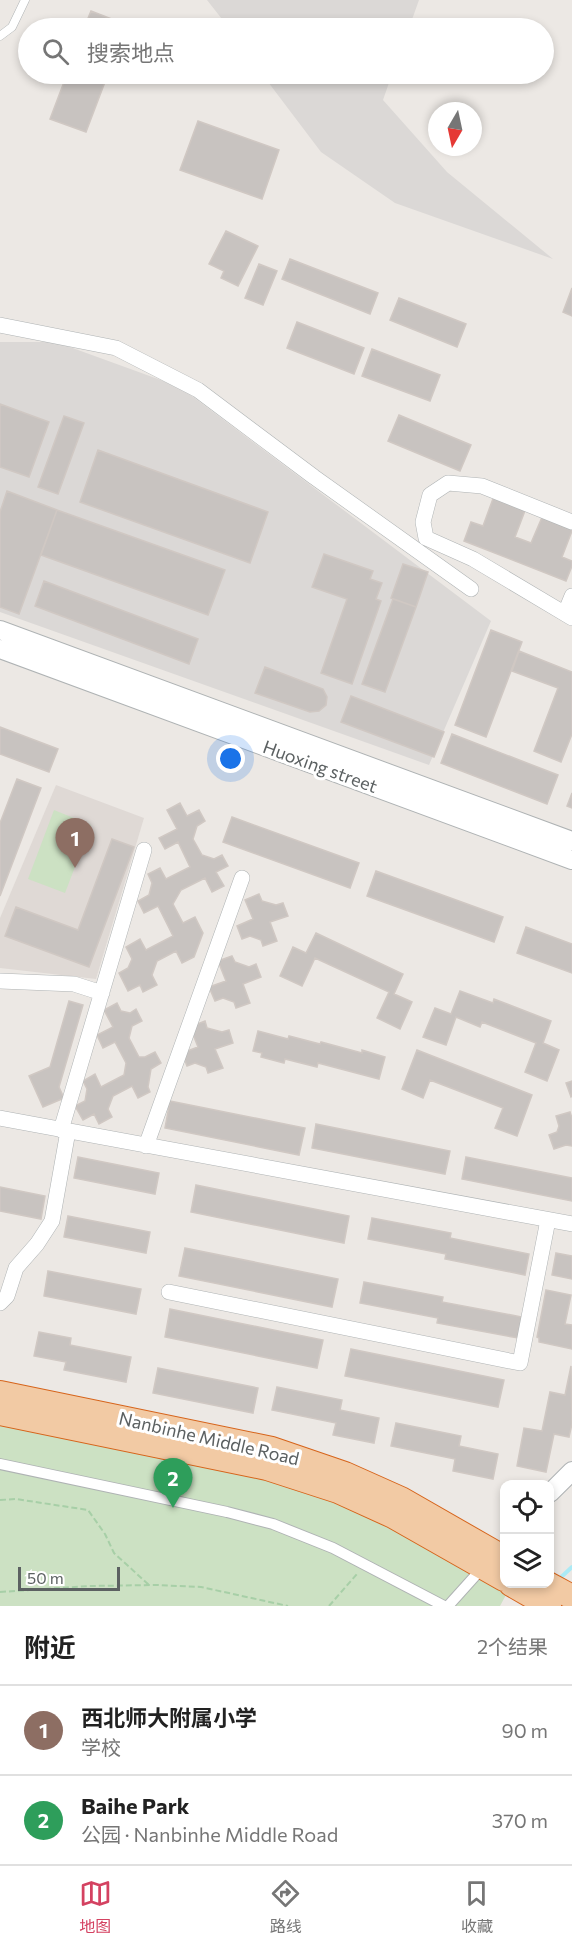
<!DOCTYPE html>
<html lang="zh">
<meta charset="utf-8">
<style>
:root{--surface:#fff;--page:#f6f6f6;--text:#222;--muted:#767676;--line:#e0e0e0;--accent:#d44261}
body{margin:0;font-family:Commissioner,"Noto Sans SC",sans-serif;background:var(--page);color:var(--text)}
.controls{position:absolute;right:18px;bottom:18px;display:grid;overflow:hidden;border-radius:12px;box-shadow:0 3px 9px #0003}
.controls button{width:54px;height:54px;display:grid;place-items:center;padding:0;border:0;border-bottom:2px solid var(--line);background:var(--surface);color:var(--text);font:30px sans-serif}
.compass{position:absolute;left:428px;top:102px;width:54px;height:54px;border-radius:50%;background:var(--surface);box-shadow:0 3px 9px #0003;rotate:189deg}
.scale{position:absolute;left:18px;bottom:15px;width:102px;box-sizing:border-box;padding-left:6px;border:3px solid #5c6162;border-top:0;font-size:16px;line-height:21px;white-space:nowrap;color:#5c6162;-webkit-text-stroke:4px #fff;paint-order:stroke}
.you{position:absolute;left:231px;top:759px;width:21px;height:21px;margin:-15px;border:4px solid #fff;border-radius:50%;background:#1a73e8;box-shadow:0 0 0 9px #1a73e833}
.badge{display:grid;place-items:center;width:39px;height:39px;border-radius:50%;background:var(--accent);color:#fff;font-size:20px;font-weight:700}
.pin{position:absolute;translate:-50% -50px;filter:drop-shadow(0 2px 3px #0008)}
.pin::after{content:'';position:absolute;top:32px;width:21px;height:18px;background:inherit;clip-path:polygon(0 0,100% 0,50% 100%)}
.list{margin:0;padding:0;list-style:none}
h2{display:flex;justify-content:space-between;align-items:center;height:78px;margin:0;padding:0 24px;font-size:26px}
h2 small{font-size:20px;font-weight:400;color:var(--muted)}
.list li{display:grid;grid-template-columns:39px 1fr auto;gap:18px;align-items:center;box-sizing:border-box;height:90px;padding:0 24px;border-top:2px solid var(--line)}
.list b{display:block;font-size:22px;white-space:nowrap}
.list p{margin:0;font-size:20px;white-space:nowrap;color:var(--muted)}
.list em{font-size:20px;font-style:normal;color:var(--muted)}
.icon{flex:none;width:33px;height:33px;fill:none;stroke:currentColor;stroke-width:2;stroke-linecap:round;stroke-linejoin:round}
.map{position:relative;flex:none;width:572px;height:1606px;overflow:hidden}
.search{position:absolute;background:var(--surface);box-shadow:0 3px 9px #0003;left:18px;right:18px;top:18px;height:66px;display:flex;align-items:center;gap:15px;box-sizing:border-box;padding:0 21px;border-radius:33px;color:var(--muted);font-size:22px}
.sheet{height:258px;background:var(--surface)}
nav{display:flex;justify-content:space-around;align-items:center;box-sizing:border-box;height:84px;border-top:2px solid var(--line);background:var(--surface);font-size:16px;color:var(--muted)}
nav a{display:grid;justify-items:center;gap:3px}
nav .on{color:var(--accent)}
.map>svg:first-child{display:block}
.industrial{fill:#dbd8d6}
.education{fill:#dfd9d5}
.green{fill:#cce1c3}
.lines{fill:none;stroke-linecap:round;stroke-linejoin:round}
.stream{stroke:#abeaf5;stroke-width:4}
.building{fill:#c8c3c0;stroke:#d0c8c3;stroke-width:1.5}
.service-casing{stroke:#afb3b4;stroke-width:9}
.pedestrian-casing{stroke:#afb3b4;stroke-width:12}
.minor-casing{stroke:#afb3b4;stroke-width:16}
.tertiary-casing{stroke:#afb3b4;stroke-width:20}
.trunk-casing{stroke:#d6641b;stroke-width:26}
.path{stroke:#a7cfa7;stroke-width:2;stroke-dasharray:6 3;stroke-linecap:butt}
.service{stroke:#fff;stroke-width:8}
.pedestrian{stroke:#fff;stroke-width:10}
.minor{stroke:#fff;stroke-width:15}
.tertiary{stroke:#fff;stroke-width:18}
.trunk{stroke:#f2caa4;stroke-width:24}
.labels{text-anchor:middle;stroke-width:6;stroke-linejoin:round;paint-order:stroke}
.street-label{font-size:18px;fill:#5c6162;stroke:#fff}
</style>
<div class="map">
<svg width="572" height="1606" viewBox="0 0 572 1606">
<rect width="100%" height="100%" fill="#ece8e4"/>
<!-- industrial -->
<path class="industrial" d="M207 0H419L409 28H229Z
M262 74H392L383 100 447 172 553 259 395 203 321 152Z
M0 342H56L180 387 491 621 429 765 0 612Z"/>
<!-- education -->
<path class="education" d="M56 785 144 818 96 979 0 968V918Z"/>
<!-- green -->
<path class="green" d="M54 810 91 825 65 893 28 879Z
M0 1424 289 1484 402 1531 507 1593 500 1606H0Z"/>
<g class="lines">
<!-- stream -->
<path class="stream" d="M557 1581 572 1567"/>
</g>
<!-- building -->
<path class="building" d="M91 11 127 25 126 28H84Z
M67 74H108L86 132 50 119Z
M198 121 279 150 262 199 180 170Z
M226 231 258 246 238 286 221 278 224 271 209 264Z
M290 259 378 293 370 314 282 279Z
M259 264 277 271 263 305 245 298Z
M572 288V316L563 312Z
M399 298 466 324 457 347 390 320Z
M297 322 364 348 354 374 287 348Z
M372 349 440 375 430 401 362 376Z
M0 404 49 422 29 477 0 467Z
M399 415 471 445 460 471 388 441Z
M64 416 84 423 58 494 38 487Z
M98 450 268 512 250 563 80 502Z
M7 491 57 510 19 614 0 607V512Z
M494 496 526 508 515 537 531 543 543 515 572 526V531L562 557 572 561V566L566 581 464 541 471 522 483 526Z
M57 510 225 570 208 615 41 555Z
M324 554 373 571 370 579 382 583 376 599 381 601 352 684 321 673 347 599 312 587Z
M403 564 428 572 416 607 391 598Z
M44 581 198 639 189 664 35 606Z
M393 599 416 607 385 692 362 684Z
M491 630 522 642 486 737 455 725Z
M519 651 572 672V734L561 762 534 751 558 688 512 671Z
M265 667 323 689 327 697 326 705 319 711 310 712 255 693Z
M351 696 444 732 434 757 341 722Z
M0 727 58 749 49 772 0 754Z
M452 734 558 775 547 804 441 763Z
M17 779 41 788 0 896V823Z
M572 793V808L567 806Z
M180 803 187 816 199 810 205 821 197 826 193 839 202 855 214 859 222 855 228 866 216 872 224 886 212 892 205 878 181 890 173 904 183 923 195 917 203 933 194 957 182 963 176 951 157 961 152 975 157 985 143 992 140 985 128 991 119 973 128 968 132 959 126 947 140 939 146 950 173 936 158 906 144 913 138 901 149 895 152 883 148 874 160 868 166 879 190 867 178 842 165 849 159 838 177 829 167 810Z
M232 817 359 863 350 888 223 842Z
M112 839 134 847 89 967 5 936 16 907 78 930Z
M376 871 503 917 494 942 367 896Z
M259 894 262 901 276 905 283 903 288 916 270 922 277 941 263 946 261 940 250 936 242 939 237 926 253 919 245 900Z
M526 927 572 944V973L517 953Z
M316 933 403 974 394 994 412 1002 400 1029 377 1018 389 992 315 958 302 986 280 976 293 947 306 953Z
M232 956 235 962 249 967 256 964 261 977 243 984 250 1003 236 1008 234 1002 223 998 215 1001 209 987 226 981 218 961Z
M460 991 493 1003 494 999 551 1021 543 1043 559 1050 547 1081 525 1072 536 1043 482 1022 480 1027 456 1017 446 1045 423 1037 435 1008 451 1014Z
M69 1001 83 1005 59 1087 64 1098 43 1107 29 1076 50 1067Z
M117 1003 121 1011 130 1013 136 1009 142 1021 132 1026 129 1038 139 1057H145L155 1052 161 1063 151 1069 148 1087 150 1092 138 1098 132 1086 113 1096 108 1109 112 1117 99 1124 94 1114 83 1120 75 1106 85 1101 87 1089 83 1081 95 1074 101 1087 124 1075 126 1063 115 1042 103 1048 97 1035 113 1027 104 1010Z
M205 1021 207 1028 222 1032 229 1030 233 1043 215 1049 223 1068 208 1073 206 1067 195 1063 187 1066 182 1053 198 1047 190 1027Z
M258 1031 288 1039 289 1036 320 1044 321 1042 362 1053V1050L385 1057 379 1079 318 1063 317 1067 285 1059 284 1063 261 1057 262 1053 253 1051Z
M417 1050 532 1095 517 1136 495 1128 503 1108 430 1080 423 1098 402 1089Z
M572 1081V1096L571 1097 566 1083Z
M170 1101 305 1128 299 1155 165 1128Z
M570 1112 572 1118V1146L566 1145 554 1149 549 1135 557 1132 559 1126 556 1116Z
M316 1124 450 1151 445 1174 312 1148Z
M78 1157 159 1173 155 1194 74 1178Z
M466 1157 572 1178V1201L462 1179Z
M196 1185 349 1216 344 1243 191 1212Z
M0 1187 45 1196 41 1219 0 1211Z
M68 1216 150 1232 146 1253 64 1237Z
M372 1218 451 1233 450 1238 529 1254 525 1275 445 1259 446 1254 368 1239Z
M185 1248 338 1279 332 1307 179 1276Z
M556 1253 572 1256V1279L552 1275Z
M48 1271 141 1289 136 1314 44 1296Z
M364 1282 443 1297 442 1302 522 1317 518 1338 437 1323 438 1318 360 1303Z
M546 1290 571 1295 565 1324 572 1325V1349L539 1342V1338L537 1337Z
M170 1309 323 1340 317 1368 165 1337Z
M39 1332 71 1338 70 1345 131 1357 126 1382 64 1370 66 1362 34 1356Z
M351 1349 504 1380 498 1407 345 1376Z
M571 1366 572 1424 569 1437 554 1434 546 1472 517 1466 524 1428 542 1431 550 1392 565 1395Z
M158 1368 258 1388 253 1413 153 1393Z
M277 1387 342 1400 340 1410 379 1418 374 1443 333 1435 336 1423 272 1410Z
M396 1423 461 1436 459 1446 498 1454 493 1479 453 1471 455 1459 391 1446Z"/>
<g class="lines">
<!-- service casing -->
<g class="service-casing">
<path id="service" d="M0 36 12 27 25 0"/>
</g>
<!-- pedestrian casing -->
<g class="pedestrian-casing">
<path id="pedestrian" d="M0 1464 227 1512 273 1524 333 1548 444 1606
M448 1606 484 1566"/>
</g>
<!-- minor casing -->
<g class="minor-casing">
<path id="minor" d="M0 325 116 348 198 390 314 477 471 589
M572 522 482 486 448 483 430 495 423 522 426 538 473 559 572 618
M565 613 572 596
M0 981 74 984 102 993
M0 1118 572 1224
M61 1130 144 850
M146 1146 242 878
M169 1292 520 1363 548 1220
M0 1303 7 1296 16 1268 37 1244 52 1221 68 1131"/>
</g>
<!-- tertiary casing -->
<g class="tertiary-casing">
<path id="tertiary" d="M0 630 572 841
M0 649 572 860
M550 1493 572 1471"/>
</g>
<!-- trunk casing -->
<g class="trunk-casing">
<path id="trunk" d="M0 1393 272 1449 345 1474 401 1499 504 1558
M0 1413 267 1468 338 1491 393 1516 504 1579
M511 1584 549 1606
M548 1584 572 1597"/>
</g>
<!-- path -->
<path class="path" d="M0 1500 16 1499 88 1510 105 1534 114 1553 149 1585
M0 1592 89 1586 156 1585 201 1587 288 1606
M329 1606 357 1574"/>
<!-- service -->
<use href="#service" class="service"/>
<!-- pedestrian -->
<use href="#pedestrian" class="pedestrian"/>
<!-- minor -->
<use href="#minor" class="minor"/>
<!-- tertiary -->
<use href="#tertiary" class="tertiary"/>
<!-- trunk -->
<use href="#trunk" class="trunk"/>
</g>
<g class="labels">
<!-- street labels -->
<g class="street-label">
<text transform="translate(320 767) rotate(20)" y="6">Huoxing street</text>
<text transform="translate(209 1439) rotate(13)" y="6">Nanbinhe Middle Road</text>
</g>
</g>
</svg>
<div class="controls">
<button><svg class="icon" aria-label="locate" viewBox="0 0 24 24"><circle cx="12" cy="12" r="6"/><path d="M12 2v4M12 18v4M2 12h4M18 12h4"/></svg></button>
<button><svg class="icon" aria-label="layers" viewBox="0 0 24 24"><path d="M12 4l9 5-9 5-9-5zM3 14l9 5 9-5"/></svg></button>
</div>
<svg class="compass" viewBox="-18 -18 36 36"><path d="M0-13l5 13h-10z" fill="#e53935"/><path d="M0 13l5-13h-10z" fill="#767676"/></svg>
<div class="scale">50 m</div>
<div class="you"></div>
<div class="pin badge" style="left:75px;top:868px;background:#8d6e63">1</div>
<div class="pin badge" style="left:173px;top:1508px;background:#2e9e5b">2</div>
<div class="search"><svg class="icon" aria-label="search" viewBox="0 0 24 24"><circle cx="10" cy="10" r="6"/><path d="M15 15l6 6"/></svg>搜索地点</div>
</div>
<section class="sheet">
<h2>附近<small>2个结果</small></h2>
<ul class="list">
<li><span class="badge" style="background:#8d6e63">1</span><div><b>西北师大附属小学</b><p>学校</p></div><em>90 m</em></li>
<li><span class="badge" style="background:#2e9e5b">2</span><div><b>Baihe Park</b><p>公园 · Nanbinhe Middle Road</p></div><em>370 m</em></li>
</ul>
</section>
<nav>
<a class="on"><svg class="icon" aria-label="map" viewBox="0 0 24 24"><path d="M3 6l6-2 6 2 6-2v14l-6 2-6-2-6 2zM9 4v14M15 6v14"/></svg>地图</a>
<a><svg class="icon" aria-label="directions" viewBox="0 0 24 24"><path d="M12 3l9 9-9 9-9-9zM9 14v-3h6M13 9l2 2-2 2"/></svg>路线</a>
<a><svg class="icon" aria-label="saved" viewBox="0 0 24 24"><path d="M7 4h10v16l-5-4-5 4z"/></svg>收藏</a>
</nav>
